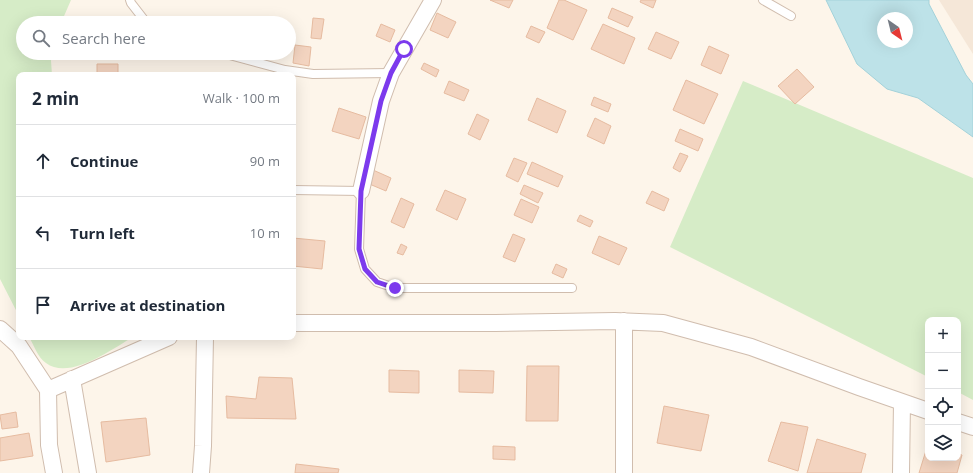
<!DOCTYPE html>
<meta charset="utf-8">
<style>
:root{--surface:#fff;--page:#f2f2f3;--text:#1f2937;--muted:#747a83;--line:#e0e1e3}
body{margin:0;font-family:"Open Sans",sans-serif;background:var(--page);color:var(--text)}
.controls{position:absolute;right:12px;bottom:12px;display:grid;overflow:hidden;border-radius:8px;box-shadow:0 4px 16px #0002}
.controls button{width:36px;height:36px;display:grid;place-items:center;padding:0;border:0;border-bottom:1px solid var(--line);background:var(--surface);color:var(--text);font:20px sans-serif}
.compass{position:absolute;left:877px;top:12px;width:36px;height:36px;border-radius:50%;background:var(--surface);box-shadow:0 4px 16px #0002;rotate:145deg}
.stop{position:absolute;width:12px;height:12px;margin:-9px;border:3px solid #7c3aed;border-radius:50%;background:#fff}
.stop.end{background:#7c3aed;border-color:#fff;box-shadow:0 1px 4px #0008}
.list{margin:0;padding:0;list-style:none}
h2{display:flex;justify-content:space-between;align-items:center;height:52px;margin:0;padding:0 16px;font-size:17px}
h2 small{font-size:13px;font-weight:400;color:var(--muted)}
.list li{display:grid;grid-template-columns:26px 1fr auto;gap:12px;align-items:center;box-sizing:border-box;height:72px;padding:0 16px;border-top:1px solid var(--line)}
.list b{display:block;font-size:15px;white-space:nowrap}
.list em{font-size:13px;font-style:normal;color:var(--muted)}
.icon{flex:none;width:22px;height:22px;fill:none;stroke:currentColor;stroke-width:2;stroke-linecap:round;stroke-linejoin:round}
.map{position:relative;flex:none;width:973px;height:473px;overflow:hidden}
.search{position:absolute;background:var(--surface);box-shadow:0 4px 16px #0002;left:16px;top:16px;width:280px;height:44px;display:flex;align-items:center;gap:10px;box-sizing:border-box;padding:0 14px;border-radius:22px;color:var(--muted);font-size:15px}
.panel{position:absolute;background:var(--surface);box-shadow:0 4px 16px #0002;left:16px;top:72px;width:280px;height:268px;border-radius:8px}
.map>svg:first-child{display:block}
.residential{fill:#f5e7d8}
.green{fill:#d6ecc7}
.water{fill:#bde2e8;stroke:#a3d2da;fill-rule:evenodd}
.building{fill:#f3d4c0;stroke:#e6bba0}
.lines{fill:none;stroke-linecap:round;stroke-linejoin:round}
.service-casing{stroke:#d0bdae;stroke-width:10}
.minor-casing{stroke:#d0bdae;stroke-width:18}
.service{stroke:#fff;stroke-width:8}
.minor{stroke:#fff;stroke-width:16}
.route{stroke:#7c3aed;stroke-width:5}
</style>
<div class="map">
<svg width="973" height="473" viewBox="0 0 973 473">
<rect width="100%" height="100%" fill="#fdf5ea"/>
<!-- residential -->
<path class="residential" d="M939 0H973V54Z"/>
<!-- green -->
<path class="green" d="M0 0H71L61 23H23V53H52L51 61 52 75H19V316L0 279Z
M743 81 973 178V400L958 392V320H928V377L670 247Z
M29 337H133C112 349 69 381 46 363 38 358 34 345 29 337Z"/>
<!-- water -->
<path class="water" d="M826 0H929V4L966 75 973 84V137L918 98 887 89 857 64ZM883 18H907V42H883Z"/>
<!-- building -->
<path class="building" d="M490 0H513L509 8Z
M559 0H564L587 10 573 40 547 28Z
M641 0H656L653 8 640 2Z
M612 8 633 17 628 27 608 18Z
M437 13 456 22 448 38 430 30Z
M313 18 324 19 321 39 311 38Z
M381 24 395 30 390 42 376 36Z
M603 24 635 38 624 64 591 49Z
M531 26 545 32 539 43 526 37Z
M656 32 679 42 671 59 648 49Z
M295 45 311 47 309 66 293 63Z
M709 46 729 55 721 74 701 65Z
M424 63 439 70 436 77 421 69Z
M97 64H118V73H97Z
M797 69 814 87 795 104 778 86Z
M686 80 718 94 704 124 673 110Z
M449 81 469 90 464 101 444 93Z
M594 97 611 104 608 112 591 105Z
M537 98 566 111 557 133 528 120Z
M339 108 366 117 359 139 332 131Z
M477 114 489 120 480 140 468 134Z
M595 118 611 126 604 144 587 136Z
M680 129 703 139 698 151 675 141Z
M680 153 688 156 680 172 673 168Z
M514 158 527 163 518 182 506 176Z
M532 162 563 176 558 187 527 174Z
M373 170 391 178 386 191 367 183Z
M524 185 543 193 538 203 520 194Z
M445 190 466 199 457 220 436 210Z
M652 191 669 199 664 211 646 203Z
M401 198 414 204 404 228 391 222Z
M521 199 539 207 532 223 514 215Z
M580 215 593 221 590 227 577 221Z
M513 234 525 239 515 262 503 257Z
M599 236 627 248 619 265 592 253Z
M293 238 325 241 322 269 293 266Z
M401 244 407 247 403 255 397 253Z
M556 264 567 269 563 278 552 273Z
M527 366H559L558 421H526Z
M389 370 419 371V393L389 392Z
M459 370 494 371 493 393 459 392Z
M259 377 292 378 296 419 227 418 226 396 256 399Z
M664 406 709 415 701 451 657 443Z
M16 412 18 427 2 429 0 415Z
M146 418 150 455 106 462 101 422Z
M781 422 808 427 798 471 768 461Z
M29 433 33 456 0 461V438Z
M817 439 866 454 861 473H807Z
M928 444V458H958V454L962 455 957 473H919Z
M493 446 515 447V460L493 459Z
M296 464 339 469 338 473H295Z"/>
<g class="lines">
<!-- service casing -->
<g class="service-casing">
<path id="service" d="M130 0 131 3 145 21 147 23
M763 0 791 16
M222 53 285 70 313 74 391 73
M293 190 361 191 359 249 365 269 377 282 395 288H572"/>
</g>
<!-- minor casing -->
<g class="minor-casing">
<path id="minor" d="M361 191 381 101 391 73 433 0
M293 323H495L615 321 663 323 751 347 859 387 928 411
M0 329 19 346 48 390 49 445 54 473
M72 379 88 473
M48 390 169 337
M958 422 973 427
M201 473 203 446 205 337
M624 473V321
M901 473 902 402"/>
</g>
<!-- service -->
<use href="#service" class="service"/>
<!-- minor -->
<use href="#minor" class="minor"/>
</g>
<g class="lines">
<!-- route -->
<path class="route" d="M395 288 377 282 365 269 359 249 361 191 381 101 391 73 404 49"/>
</g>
</svg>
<div class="controls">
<button>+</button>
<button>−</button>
<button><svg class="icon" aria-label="locate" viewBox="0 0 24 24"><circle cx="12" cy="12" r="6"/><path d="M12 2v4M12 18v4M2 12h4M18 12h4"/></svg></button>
<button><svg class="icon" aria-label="layers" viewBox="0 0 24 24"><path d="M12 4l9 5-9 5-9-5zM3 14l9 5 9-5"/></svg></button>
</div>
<svg class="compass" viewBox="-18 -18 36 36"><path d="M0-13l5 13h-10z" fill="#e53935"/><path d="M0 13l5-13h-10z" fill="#747a83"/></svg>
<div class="stop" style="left:404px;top:49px"></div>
<div class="stop end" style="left:395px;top:288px"></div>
<div class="search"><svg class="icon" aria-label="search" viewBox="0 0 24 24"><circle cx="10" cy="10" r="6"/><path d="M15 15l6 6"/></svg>Search here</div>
<section class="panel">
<h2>2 min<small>Walk · 100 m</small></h2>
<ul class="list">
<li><svg class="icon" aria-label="ahead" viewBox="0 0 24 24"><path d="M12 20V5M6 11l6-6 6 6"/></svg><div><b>Continue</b></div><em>90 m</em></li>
<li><svg class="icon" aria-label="left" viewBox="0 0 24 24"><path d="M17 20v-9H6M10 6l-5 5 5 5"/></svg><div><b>Turn left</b></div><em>10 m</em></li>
<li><svg class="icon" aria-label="arrive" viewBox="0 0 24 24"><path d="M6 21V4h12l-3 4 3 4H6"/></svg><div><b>Arrive at destination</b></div></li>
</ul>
</section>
</div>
